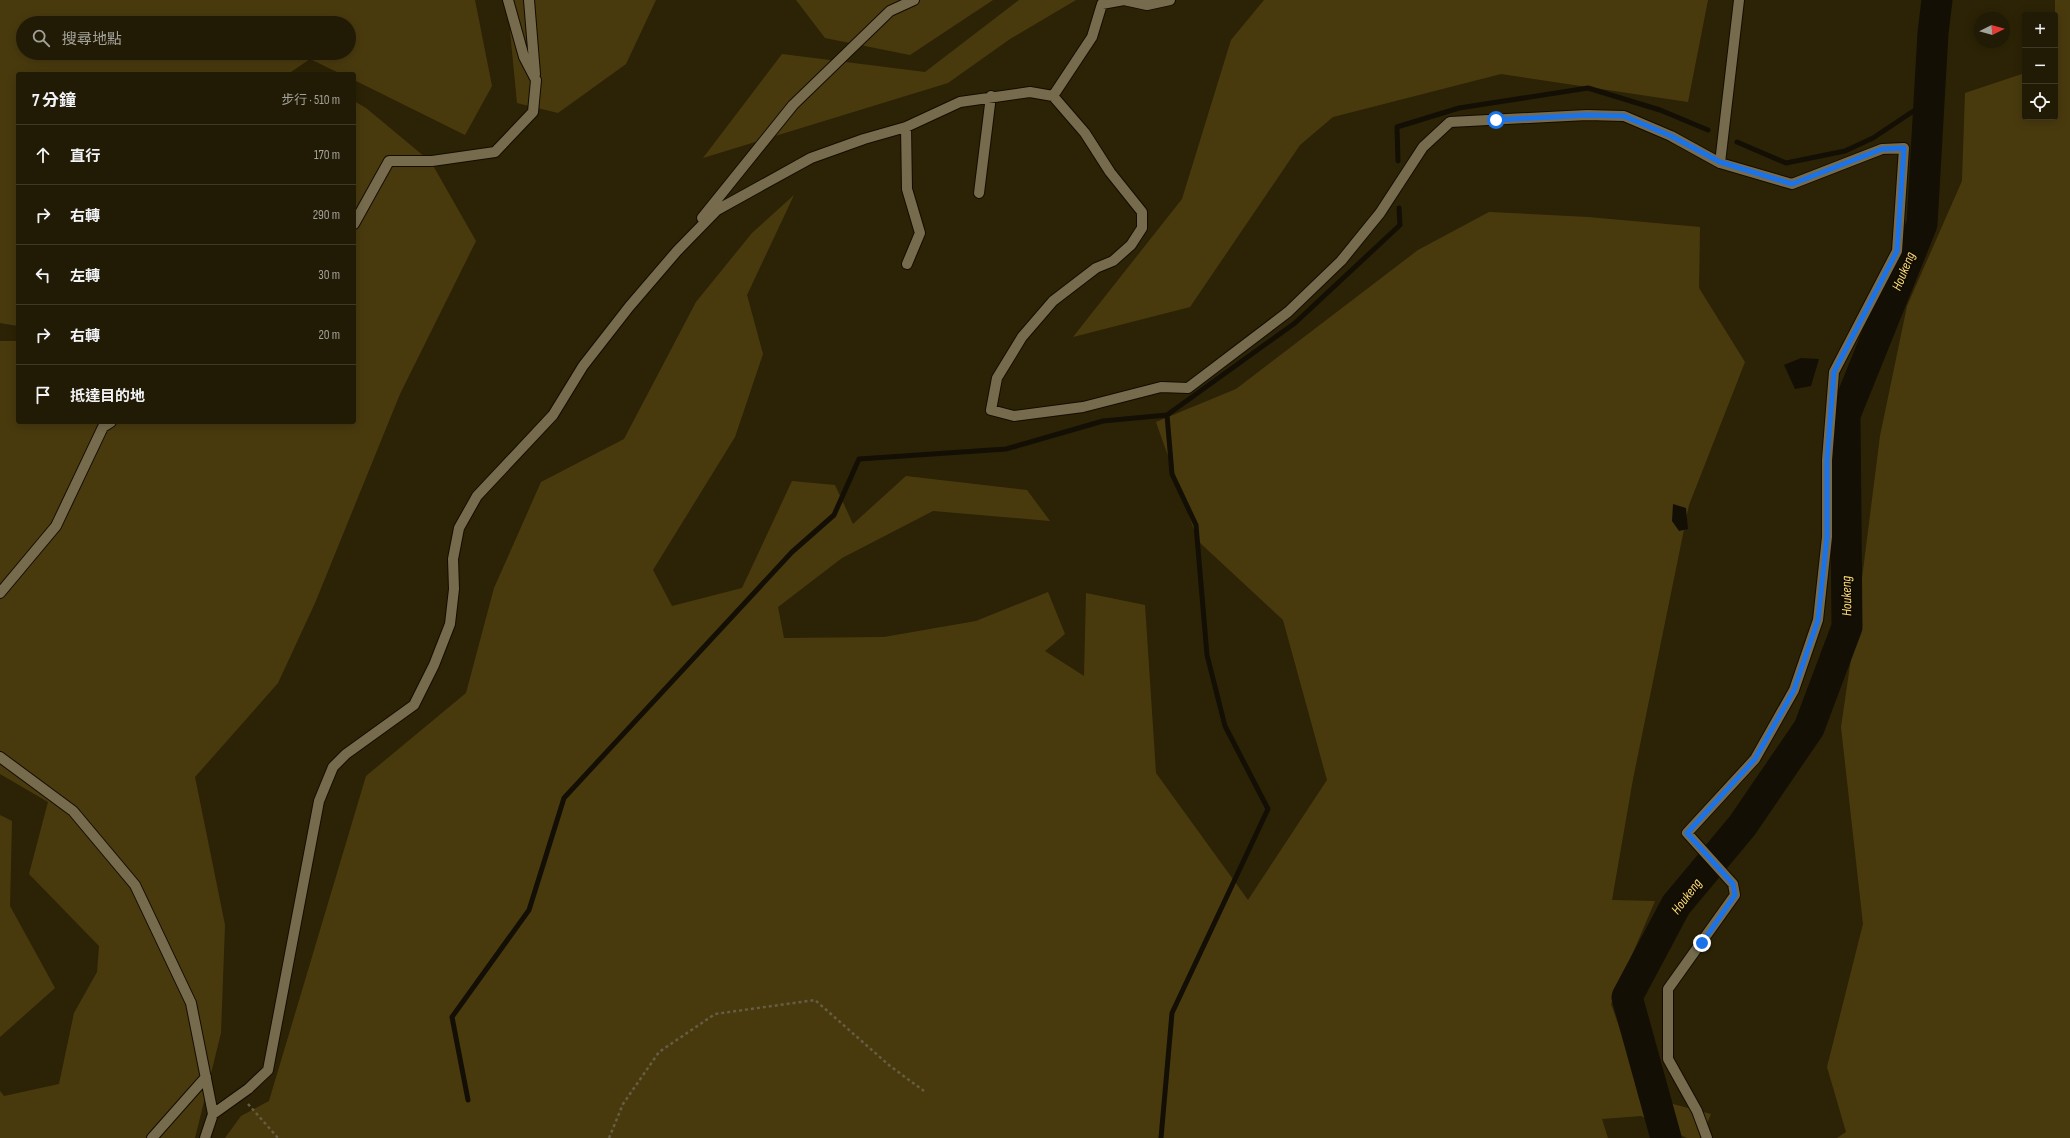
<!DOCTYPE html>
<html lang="zh-TW">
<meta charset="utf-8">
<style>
:root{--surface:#211a04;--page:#29230e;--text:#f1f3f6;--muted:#a2a19a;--line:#3e3826}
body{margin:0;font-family:"Sofia Sans Condensed","Noto Sans TC",sans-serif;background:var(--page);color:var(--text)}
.controls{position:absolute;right:12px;top:12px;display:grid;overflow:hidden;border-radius:4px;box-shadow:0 2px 10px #0003}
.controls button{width:36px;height:36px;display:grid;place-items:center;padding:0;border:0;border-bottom:1px solid var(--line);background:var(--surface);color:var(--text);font:20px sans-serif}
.compass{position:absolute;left:1974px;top:12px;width:36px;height:36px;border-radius:50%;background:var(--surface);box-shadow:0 2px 10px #0003;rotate:85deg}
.stop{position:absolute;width:12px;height:12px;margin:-9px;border:3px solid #1a73e8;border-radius:50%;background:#fff}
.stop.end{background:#1a73e8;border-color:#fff;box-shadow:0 1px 4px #0008}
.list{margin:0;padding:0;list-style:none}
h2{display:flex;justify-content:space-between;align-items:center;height:52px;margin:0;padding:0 16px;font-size:17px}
h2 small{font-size:13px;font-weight:400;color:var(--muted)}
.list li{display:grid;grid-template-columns:26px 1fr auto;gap:12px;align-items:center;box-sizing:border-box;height:60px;padding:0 16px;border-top:1px solid var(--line)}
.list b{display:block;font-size:15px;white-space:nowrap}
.list em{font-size:13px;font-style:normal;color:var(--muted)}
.icon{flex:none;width:22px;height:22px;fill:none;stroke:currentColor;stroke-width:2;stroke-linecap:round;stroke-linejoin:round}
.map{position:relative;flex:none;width:2070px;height:1138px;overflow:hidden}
.search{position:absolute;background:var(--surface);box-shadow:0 2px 10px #0003;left:16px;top:16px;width:340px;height:44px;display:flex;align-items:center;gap:10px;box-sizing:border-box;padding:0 14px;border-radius:22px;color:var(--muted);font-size:15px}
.panel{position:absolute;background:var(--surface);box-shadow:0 2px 10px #0003;left:16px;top:72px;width:340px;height:352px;border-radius:4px}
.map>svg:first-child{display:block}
.green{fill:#493a0e;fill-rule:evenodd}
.water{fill:#140f04}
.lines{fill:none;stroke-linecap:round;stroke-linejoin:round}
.stream{stroke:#140f04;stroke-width:5}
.river{stroke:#140f04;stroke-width:31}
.minor-casing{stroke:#140c00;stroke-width:12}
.path{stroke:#655d44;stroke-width:2.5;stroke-dasharray:3 3;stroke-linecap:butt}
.minor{stroke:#766b4d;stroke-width:10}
.route{stroke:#1a73e8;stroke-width:5}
.labels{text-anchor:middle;stroke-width:4;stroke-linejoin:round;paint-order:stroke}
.water-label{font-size:14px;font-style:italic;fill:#fcda78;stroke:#110d03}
</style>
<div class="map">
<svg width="2070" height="1138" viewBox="0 0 2070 1138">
<rect width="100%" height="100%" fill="#2c2306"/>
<!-- green -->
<path class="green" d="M0 0H475L492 86 465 135 354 80V74H341L310 59 288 74H18V326L0 323ZM23 23H349V53H23Z
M507 0H656L626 64 558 113 517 103Z
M796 0H993L910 55 825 38Z
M1019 0H1076L1010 39 948 83 703 158 782 54 925 72Z
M1264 0H1708L1688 102 1501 74 1333 117 1300 145 1190 307 1073 337 1182 199 1231 40Z
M2055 0H2070V1138H1837L1846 1132 1827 1067 1863 924 1841 727 1857 618 1880 436 1907 306 1962 181 1965 93 2025 73V117H2055Z
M354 101 366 108 431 162 476 241 400 394 315 603 278 683 195 777 225 925 221 1033 195 1138H0V1091L4 1096 59 1084 74 1013 97 972 99 946 29 874 48 802 0 774V341H18V422H354Z
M794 195 747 295 763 354 735 437 653 570 672 606 742 588 792 481 835 485 853 524 906 476 1027 490 1050 521 933 511 842 558 778 607 784 638 884 637 976 621 1048 592 1065 634 1045 651 1084 676 1086 593 1145 605 1156 773 1248 900 1327 780 1283 620 1198 541 1156 422 1236 389 1418 250 1489 212 1588 217 1700 227 1699 288 1745 362 1689 505 1633 779 1612 900 1655 901 1611 1004 1634 1069 1669 1103 1711 1114 1701 1138H1687L1641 1116 1602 1119 1608 1138H225L241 1116 269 1101 366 776 466 693 494 588 541 482 624 439 696 302 752 233Z
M0 815 12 821 10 906 55 988 0 1037Z"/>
<!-- water -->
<path class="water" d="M1801 358 1819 359 1811 386 1795 389 1784 365Z
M1673 504 1686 508 1688 529 1679 531 1672 521Z"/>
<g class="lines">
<!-- stream -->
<path class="stream" d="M1737 142 1786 163 1845 151 1873 138 1930 100
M1398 161 1397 127 1459 108 1588 88 1660 110 1708 130
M468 1100 452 1017 529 910 564 798 792 552 834 515 859 459 1006 449 1103 421 1167 415
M1161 1138 1172 1013 1268 809 1225 726 1207 655 1196 525 1172 474 1167 415 1295 323 1400 225 1399 208"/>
<!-- river -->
<path class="river" d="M1666 1138 1627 997 1676 905 1742 826 1809 728 1847 627 1845 415 1922 224 1933 33 1937 0"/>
<!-- minor casing -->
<g class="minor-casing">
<path id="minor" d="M529 0 535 74
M1053 96 1092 37 1102 4 1124 0 1147 5 1170 0
M906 127 907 189 920 233 907 264
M979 193 991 96
M702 218 793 105 890 11 914 0
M354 224 389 161H432L495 152 533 112 536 80 524 57 508 0
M0 593 56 526 103 427 111 422
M0 757 73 811 135 885 191 1003 213 1114
M152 1138 206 1077
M205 1138 213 1114 248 1089 268 1070 319 801 333 767 346 754 414 705 434 665 450 624 454 589 453 559 459 528 477 496 553 415 583 366 629 307 677 251 717 210 811 158 864 139 906 127 960 102 1030 92 1053 96 1085 133 1110 172 1142 212V228L1131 245 1113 261 1096 268 1053 301 1022 337 997 378 991 410 1014 416 1083 407 1161 387 1188 388 1288 312 1341 261 1380 213 1423 147 1450 122 1587 115 1624 116 1671 136 1720 163 1739 0
M1707 1138 1697 1111 1668 1059V989L1735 895 1733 884 1687 833 1755 759 1794 690 1818 620 1827 537V460L1834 372 1897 251 1904 148 1882 149 1792 184 1720 163"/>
</g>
<!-- path -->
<path class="path" d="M248 1104 278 1138
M609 1138 623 1104 659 1052 715 1014 815 1000 890 1066 924 1091"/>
<!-- minor -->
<use href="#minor" class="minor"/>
</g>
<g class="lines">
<!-- route -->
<path class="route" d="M1496 120 1587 115 1624 116 1671 136 1720 162 1792 184 1882 149 1904 148 1897 251 1834 372 1827 460V537L1818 620 1794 690 1755 759 1687 833 1733 884 1735 895 1702 943"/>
</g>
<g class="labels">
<!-- water labels -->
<g class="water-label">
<text transform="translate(1903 271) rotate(-68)" y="5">Houkeng</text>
<text transform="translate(1846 596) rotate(-91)" y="5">Houkeng</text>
<text transform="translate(1686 896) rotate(-53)" y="5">Houkeng</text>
</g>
</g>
</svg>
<div class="controls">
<button>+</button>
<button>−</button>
<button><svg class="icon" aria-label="locate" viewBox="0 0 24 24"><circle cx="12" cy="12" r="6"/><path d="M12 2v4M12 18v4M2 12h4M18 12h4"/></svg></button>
</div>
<svg class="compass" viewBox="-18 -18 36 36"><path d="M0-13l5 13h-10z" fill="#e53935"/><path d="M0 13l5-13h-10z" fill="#a2a19a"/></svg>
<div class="stop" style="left:1496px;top:120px"></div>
<div class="stop end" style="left:1702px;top:943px"></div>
<div class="search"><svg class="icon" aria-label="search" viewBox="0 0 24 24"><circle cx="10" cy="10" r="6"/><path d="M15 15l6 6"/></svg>搜尋地點</div>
<section class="panel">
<h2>7 分鐘<small>步行 · 510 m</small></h2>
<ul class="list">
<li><svg class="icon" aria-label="ahead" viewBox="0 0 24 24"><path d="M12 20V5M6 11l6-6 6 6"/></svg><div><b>直行</b></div><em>170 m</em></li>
<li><svg class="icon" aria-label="right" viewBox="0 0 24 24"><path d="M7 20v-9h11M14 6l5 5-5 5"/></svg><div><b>右轉</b></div><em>290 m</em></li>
<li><svg class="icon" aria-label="left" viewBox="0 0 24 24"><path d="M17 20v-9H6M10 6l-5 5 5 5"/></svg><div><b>左轉</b></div><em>30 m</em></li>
<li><svg class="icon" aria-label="right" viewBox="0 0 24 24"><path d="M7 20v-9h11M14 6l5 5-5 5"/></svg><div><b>右轉</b></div><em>20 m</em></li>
<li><svg class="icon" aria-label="arrive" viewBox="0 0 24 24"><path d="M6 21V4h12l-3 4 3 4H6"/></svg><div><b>抵達目的地</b></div></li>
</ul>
</section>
</div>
